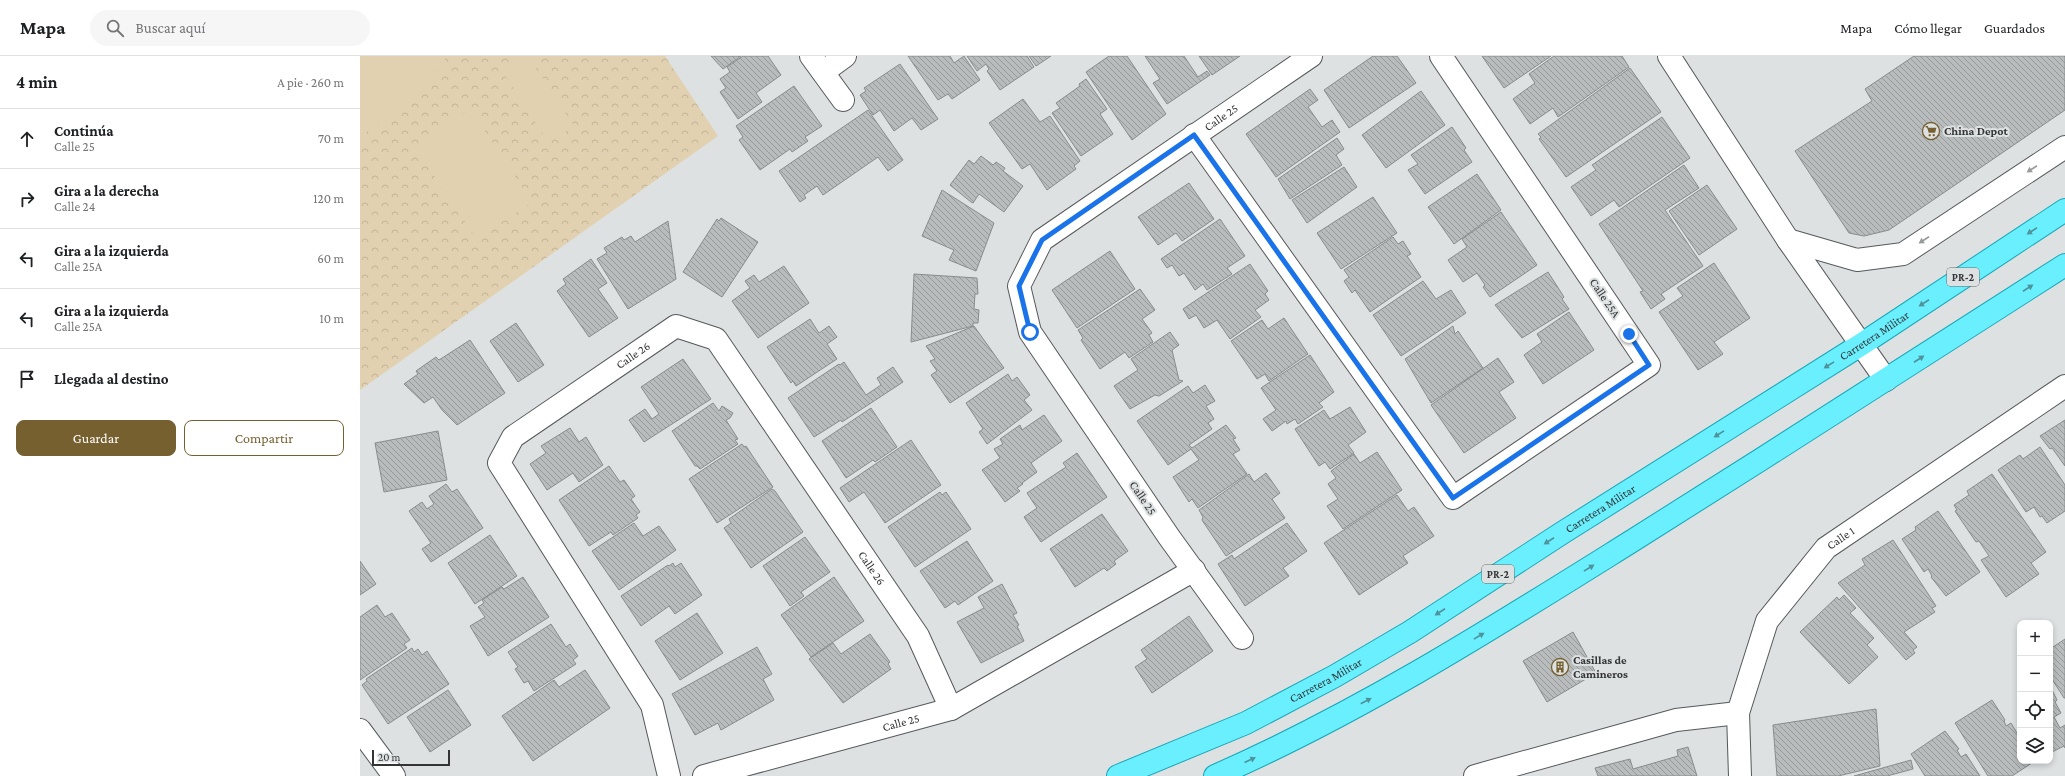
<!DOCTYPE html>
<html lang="es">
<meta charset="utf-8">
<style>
:root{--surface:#fff;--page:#f6f6f6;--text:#202124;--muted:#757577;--line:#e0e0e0;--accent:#776030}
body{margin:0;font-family:"Crimson Pro",serif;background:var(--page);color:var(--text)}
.controls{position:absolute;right:12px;bottom:12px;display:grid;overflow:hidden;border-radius:8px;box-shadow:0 2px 6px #0003}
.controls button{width:36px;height:36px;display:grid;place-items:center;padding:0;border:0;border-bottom:1px solid var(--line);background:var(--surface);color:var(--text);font:20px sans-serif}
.scale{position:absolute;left:12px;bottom:10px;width:78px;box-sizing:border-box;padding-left:4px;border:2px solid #333435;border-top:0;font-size:11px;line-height:14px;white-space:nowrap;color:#333435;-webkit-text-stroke:3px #dde1e2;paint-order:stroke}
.stop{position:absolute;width:12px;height:12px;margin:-9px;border:3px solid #1a73e8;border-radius:50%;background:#fff}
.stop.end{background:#1a73e8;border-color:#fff;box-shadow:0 1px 4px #0008}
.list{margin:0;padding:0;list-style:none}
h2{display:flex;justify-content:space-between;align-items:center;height:52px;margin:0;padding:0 16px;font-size:17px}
h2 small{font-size:13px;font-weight:400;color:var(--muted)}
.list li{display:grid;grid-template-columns:26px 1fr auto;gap:12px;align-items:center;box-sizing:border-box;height:60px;padding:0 16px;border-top:1px solid var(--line)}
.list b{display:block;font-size:15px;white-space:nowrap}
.list p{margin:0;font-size:13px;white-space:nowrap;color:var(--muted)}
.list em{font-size:13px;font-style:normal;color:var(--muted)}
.actions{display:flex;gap:8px;padding:12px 16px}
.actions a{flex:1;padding:9px 0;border:1px solid var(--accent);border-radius:8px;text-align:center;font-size:14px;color:var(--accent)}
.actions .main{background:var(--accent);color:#fff}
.icon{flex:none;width:22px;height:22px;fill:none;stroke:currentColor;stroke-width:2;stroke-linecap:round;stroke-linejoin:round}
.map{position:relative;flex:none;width:1705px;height:720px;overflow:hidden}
header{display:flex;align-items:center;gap:24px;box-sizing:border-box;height:56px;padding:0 20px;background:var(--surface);border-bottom:1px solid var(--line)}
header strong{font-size:19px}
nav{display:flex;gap:22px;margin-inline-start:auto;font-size:14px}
.search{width:280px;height:36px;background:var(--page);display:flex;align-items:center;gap:10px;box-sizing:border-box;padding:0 14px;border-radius:22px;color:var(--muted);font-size:15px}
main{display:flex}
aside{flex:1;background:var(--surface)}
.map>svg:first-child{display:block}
.park{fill:url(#park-crowns)}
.pitch{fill:#e2d1b0}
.building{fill:url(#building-back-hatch);stroke:#898c8d}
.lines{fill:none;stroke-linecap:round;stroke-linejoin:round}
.minor-casing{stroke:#56595a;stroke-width:24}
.tertiary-casing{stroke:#56595a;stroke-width:24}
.primary-casing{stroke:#16a6b8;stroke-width:24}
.minor{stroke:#fff;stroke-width:22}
.tertiary{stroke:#fff;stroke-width:22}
.primary{stroke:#6aeffe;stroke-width:22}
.oneway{fill:#999a9a}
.oneway2{fill:#4e929a}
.route{stroke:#1a73e8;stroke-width:5}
.labels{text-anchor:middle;stroke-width:4;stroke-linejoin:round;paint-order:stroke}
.shield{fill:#dde1e2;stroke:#666869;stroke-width:1}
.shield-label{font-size:11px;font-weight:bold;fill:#333435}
.street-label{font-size:12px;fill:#333435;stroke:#dde1e2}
.poi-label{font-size:12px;font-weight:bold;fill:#333435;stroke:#dde1e2;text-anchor:start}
</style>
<header>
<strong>Mapa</strong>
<div class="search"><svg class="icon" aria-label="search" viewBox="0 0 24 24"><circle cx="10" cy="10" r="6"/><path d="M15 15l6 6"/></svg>Buscar aquí</div>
<nav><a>Mapa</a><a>Cómo llegar</a><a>Guardados</a></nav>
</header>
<main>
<aside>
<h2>4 min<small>A pie · 260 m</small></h2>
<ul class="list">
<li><svg class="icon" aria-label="ahead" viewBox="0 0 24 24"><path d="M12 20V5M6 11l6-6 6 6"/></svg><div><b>Continúa</b><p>Calle 25</p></div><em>70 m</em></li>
<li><svg class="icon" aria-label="right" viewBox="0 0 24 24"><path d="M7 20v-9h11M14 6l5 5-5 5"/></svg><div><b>Gira a la derecha</b><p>Calle 24</p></div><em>120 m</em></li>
<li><svg class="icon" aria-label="left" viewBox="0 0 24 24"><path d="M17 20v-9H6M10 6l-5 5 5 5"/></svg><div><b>Gira a la izquierda</b><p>Calle 25A</p></div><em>60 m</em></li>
<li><svg class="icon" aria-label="left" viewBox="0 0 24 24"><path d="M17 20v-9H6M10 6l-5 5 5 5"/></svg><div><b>Gira a la izquierda</b><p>Calle 25A</p></div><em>10 m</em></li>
<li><svg class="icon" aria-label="arrive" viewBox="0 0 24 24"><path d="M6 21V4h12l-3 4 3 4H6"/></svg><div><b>Llegada al destino</b></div></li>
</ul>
<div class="actions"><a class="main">Guardar</a><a>Compartir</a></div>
</aside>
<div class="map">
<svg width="1705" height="720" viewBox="0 0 1705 720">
<defs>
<pattern id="park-crowns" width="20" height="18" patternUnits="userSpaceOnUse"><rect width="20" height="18" fill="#e2d1b0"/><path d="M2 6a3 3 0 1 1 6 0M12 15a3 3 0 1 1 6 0" fill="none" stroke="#c2b498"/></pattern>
<pattern id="building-back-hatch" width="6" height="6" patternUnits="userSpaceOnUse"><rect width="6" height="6" fill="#b8bcbd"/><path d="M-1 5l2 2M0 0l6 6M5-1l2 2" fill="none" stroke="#969a9a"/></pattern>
</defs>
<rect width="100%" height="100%" fill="#dde1e2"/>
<!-- park -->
<path class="park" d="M0 0H305L358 80 0 334Z"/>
<!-- pitch -->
<path class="pitch" d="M0 0H87L72 24 42 53 0 80Z
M159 0H168L214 70 189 87 140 12Z
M110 53 172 146 117 183 54 90Z"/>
<!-- building -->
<path class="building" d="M351 0H381L363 13Z
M383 0H408L421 19 396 37 402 46 378 63 360 36 366 32 360 23 370 16 367 11Z
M548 0H590L594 7 604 0 620 24 592 43 588 38 578 44Z
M607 0H667L674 11 640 34 627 15 629 13 626 8 617 15Z
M669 0H691L676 10Z
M749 0H767L806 58 772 84 726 16Z
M785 0H824L838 21 847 15 850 19 807 48 793 27 800 23Z
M839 0H880L852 19Z
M1013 0H1037L1056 27 989 72 964 34Z
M1122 0H1191L1144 32Z
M1194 0H1262L1269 11 1198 61 1193 52 1170 68 1153 43 1175 27 1169 18Z
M1554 0H1705V54L1529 174 1504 180 1489 177 1435 95 1512 45 1505 33Z
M540 8 578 63 561 74 552 62 534 75 520 54 513 59 500 39 506 35 504 32Z
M1270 12 1301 56 1206 121 1179 83 1181 81 1178 78Z
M726 23 747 53 740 58 753 78 721 100 692 57 700 52 696 47 720 30 719 28Z
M434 30 462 70 445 81 448 85 432 96 430 93 400 114 379 84 383 81 376 70Z
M950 33 958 44 948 51 962 71 972 64 980 76 916 121 886 78Z
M1061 35 1085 69 1026 112 1002 79Z
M663 43 680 66 690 60 720 105 714 110 716 113 687 134 670 108 662 113 629 67Z
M508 54 543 104 528 115 518 101 463 139 457 130 444 139 446 142 440 146 419 115Z
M1302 61 1330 102 1259 151 1254 144 1231 160 1211 131 1236 114 1232 109Z
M1092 71 1106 92 1104 94 1112 106 1065 138 1048 114 1058 108 1051 99Z
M977 82 984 93 976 99 982 109 930 143 918 123Z
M621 100 633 109 636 106 645 112 643 115 663 130 644 156 619 138 613 147 611 146 590 129 609 104 614 108Z
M1324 109 1339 132 1305 154 1343 210 1301 238 1305 243 1291 253 1280 236 1283 235 1239 168Z
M984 111 997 131 947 167 932 144Z
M1117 118 1141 154 1094 188 1068 151Z
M829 127 854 163 822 185 816 177 798 189 778 161Z
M1347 129 1377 173 1339 199 1309 155Z
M582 134 634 167 616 215 589 204 594 194 562 180Z
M1013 141 1037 177 981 213 957 177Z
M1141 156 1177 209 1130 241 1123 231 1125 229 1117 217 1103 226 1088 204 1107 191 1102 183Z
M361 162 398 186 362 241 323 216 357 163 359 165Z
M860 163 885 200 867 212 872 218 847 234 843 228 835 234 824 217 819 220 812 209 807 212 801 203Z
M308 165 316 223 268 253 237 203 247 197 244 192 262 181 264 184 271 180 275 186Z
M1033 181 1038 188 1043 185 1051 198 1047 200 1061 221 1010 256 995 234 992 237 984 225 989 221 984 214Z
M750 195 775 233 717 272 692 234Z
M231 203 247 227 238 233 258 262 229 281 197 235 206 228 203 223Z
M1354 207 1390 262 1354 286 1363 298 1338 314 1299 256 1323 240 1317 232Z
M890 208 908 235 905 238 909 244 895 254 901 261 870 283 857 264 844 272 836 259 829 263 823 253Z
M424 210 449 247 398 282 372 245 390 232 385 225 394 219 399 226Z
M1188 216 1204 241 1202 243 1209 253 1162 282 1135 249Z
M554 218 617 222 618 238H615L614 253 619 254 618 267H613V270L551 286Z
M1063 225 1076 243 1091 234 1106 257 1041 300 1013 259Z
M780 233 795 254 782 263 792 277 789 279 793 286 769 302 765 296 740 313 721 284 723 282 718 274Z
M1209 256 1234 294 1183 328 1164 299 1182 286 1177 278Z
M924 262 948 298 909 325 905 318 897 323 871 285 902 264 908 273Z
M450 263 459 277 469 270 477 281 467 288 477 303 436 330 433 325 431 327 407 291Z
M156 267 184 309 158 326 130 285Z
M614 270 644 312 590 347 571 319 577 315 570 305 575 303 566 290Z
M1093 270 1095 278 1098 275 1123 312 1071 347 1045 303Z
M810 276 819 289 812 294 819 324 823 325 799 340 795 339 770 353 754 330 778 314 771 303Z
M110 284 145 337 97 369 82 354 73 341 64 347 44 328 58 318 56 315 76 301 79 304Z
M950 299 974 336 959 347 963 351 938 368 935 363 927 368 926 365 912 375 903 363 916 354 901 332Z
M1138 302 1154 326 1139 336 1156 362 1104 397 1071 349Z
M323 303 351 343 284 386 269 364 285 353 292 363 299 358 281 331Z
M484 306 506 339 521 329 517 322 533 311 543 326 482 366 481 364 454 381 428 342 479 308 480 309Z
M648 318 652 325 657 321 670 339 664 344 672 354 627 388 619 376 623 373 606 347Z
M845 329 855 345 846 350 854 363 848 367 852 373 829 389 832 392 866 369 876 382 873 383 880 394 873 398 887 418 838 452 832 443 829 446 813 421 839 404 831 393 808 409 777 365 828 330 833 337Z
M353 347 359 355 362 350 373 357 370 362 366 364 378 383 375 384 378 388 340 413 337 410H335L312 375Z
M990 351 1006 376 988 389 994 397 970 413 965 406 959 410 935 373 964 354 970 363Z
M511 352 537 391 515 406 513 404 486 422 462 385Z
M684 359 702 385 671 407 677 416 662 427 663 428 657 432 660 435 645 446 622 414 640 402 634 393 643 388 640 383 660 369 662 374Z
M1705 364V410L1692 392 1690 393 1680 380Z
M210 372 219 386 226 381 243 409 219 426 213 417 187 434 170 408 186 397 181 390Z
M78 375 87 424 24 436 15 387Z
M551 384 581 429 525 467 504 436 489 446 480 432Z
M382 388 384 391 386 390 413 431 357 467 329 423Z
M1680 391 1705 429V455L1687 467 1682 460 1680 461 1674 451 1666 456 1638 414 1660 399 1663 403Z
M1017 396 1042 434 983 473 967 450 978 443 968 428 976 422 971 415 994 398 1000 407Z
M717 397 747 441 681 486 664 461 677 452 667 437 706 411 703 407Z
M249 410 260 426 264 424 275 440 271 443 280 456 276 459 278 462 253 479 251 476 229 490 199 444Z
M906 417 920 437 912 443 925 462 866 500 842 464 843 461 839 454 889 418 894 426Z
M1632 418 1686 496 1671 507 1679 518 1646 541 1621 504 1629 500 1619 485 1616 486 1595 455 1597 454 1594 449 1609 439 1607 435Z
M86 428 92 436 97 433 123 472 71 506 62 493 71 487 49 455 62 446 67 453 74 448 69 440Z
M412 433 415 435 443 476 391 512 364 472 371 467 369 463Z
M580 436 582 439 586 436 611 473 555 511 528 471Z
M1037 439 1048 455 1054 451 1074 480 1043 500 1048 507 999 539 964 487Z
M1578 455 1620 516 1586 540 1571 521 1572 520 1568 513 1564 516 1542 483 1556 474 1555 471Z
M742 458 768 495 754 505 756 508 747 515 744 512 715 531 690 493Z
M274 467 283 480 299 470 316 494 259 534 232 495Z
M927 467 947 495 923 512 929 520 885 550 858 508 872 499 874 503Z
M130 479 157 520 115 548 88 507Z
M445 481 470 516 441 536 444 540 430 550 403 510Z
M1533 484 1576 550 1572 552 1575 556 1544 576 1557 591 1553 594 1555 597 1546 604 1478 527 1505 509 1502 503Z
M607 485 633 525 598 549 595 545 585 552 560 515Z
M0 505 16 528 0 539Z
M313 507 315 511 321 507 342 539 315 558 309 550 281 570 261 540 308 509 309 510Z
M163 521 189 561 128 600 110 570 125 561 118 551 124 547 122 544 142 531 144 533Z
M474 521 504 565 451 601 421 559Z
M642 528 657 557 653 559 659 569 657 570 664 585 621 607 597 566 624 552 618 541Z
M1484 539 1496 552 1490 557 1514 582 1507 589 1518 601 1489 628 1440 576 1477 541 1479 544Z
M17 549 25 561 32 557 50 584 44 588 47 592 0 624V561Z
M337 557 363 597 320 624 295 585Z
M829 560 853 595 792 637 775 611 787 603 781 594Z
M191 568 206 591 210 588 218 600 213 604 216 608 174 635 168 625 164 627 155 613 158 611 148 596Z
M1213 576 1236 617 1187 646 1163 605Z
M510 578 530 606 528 608 531 613 483 647 449 603 473 587 481 598Z
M1705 583V642H1704L1690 620V593Z
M397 591 412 618 403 623 414 644 361 674 358 667 335 679 312 638Z
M52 592 54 596 58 593 62 599 67 595 89 628 28 668 2 629 7 625 6 623Z
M225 614 250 652 173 705 142 660 194 624 199 631Z
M88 634 111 669 70 696 47 661Z
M1692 634 1697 644 1695 646 1701 657 1694 661 1700 672 1705 669V692L1704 690 1690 697V635Z
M1632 644 1645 664 1644 665 1646 670 1651 667 1660 682V705H1675L1652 720H1628L1595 667Z
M1516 653 1520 710 1478 720H1417L1413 669Z
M1585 675 1599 693 1597 694 1601 701 1606 698 1620 720H1565L1551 698Z
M1328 691 1337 720H1238L1235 712 1270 703 1273 713 1318 700 1317 694Z
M1551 704 1553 713 1527 720H1494Z"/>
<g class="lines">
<!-- minor casing -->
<g class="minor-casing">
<g id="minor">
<path d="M451 0 483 44"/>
<path d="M463 16 485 0"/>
<path d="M834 79 1093 442 1289 309 1081 0"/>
<path d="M1428 184 1497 204 1543 198 1705 91"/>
<path id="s1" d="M882 582 809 481 670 276 659 230 682 184 951 0"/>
<path d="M0 674 34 720"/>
<path id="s2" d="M309 720 292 649 139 407 153 381 316 270 356 283 558 580 591 653"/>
<path id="s3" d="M344 720 591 653 834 514"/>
<path d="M1115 720 1316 664 1378 657"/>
<path id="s4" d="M1380 720 1378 657 1407 565 1466 492 1705 330"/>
</g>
</g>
<!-- tertiary casing -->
<g class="tertiary-casing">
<path id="tertiary" d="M1309 0 1428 184 1526 324"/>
</g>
<!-- primary casing -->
<g class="primary-casing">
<g id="primary">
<path id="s5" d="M758 720 886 667 975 620 1050 576 1202 477 1502 288 1705 154"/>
<path d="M855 720C1001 656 1136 570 1272 485 1417 394 1561 301 1705 209"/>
</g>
</g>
<!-- minor -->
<use href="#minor" class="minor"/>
<!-- tertiary -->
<use href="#tertiary" class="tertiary"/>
<!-- primary -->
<use href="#primary" class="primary"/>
</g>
<!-- one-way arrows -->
<defs><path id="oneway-solid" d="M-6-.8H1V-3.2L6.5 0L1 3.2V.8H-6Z"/></defs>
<g class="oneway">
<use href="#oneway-solid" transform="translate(1672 113) rotate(147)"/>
<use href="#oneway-solid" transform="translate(1564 184) rotate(147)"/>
</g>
<g class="oneway2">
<use href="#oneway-solid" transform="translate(1672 175) rotate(147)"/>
<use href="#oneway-solid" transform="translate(1668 232) rotate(-33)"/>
<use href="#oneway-solid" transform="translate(1564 247) rotate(147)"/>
<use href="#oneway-solid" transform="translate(1559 303) rotate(-33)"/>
<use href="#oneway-solid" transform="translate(1469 309) rotate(148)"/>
<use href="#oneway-solid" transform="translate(1359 378) rotate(148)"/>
<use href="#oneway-solid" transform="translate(1189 485) rotate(147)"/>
<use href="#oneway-solid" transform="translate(1229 512) rotate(-32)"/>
<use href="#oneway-solid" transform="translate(1080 556) rotate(147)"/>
<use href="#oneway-solid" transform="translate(1119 580) rotate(-31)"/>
<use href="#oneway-solid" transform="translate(1006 645) rotate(-28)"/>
<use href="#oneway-solid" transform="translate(890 704) rotate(-24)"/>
</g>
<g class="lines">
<!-- route -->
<path class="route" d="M670 276 659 230 682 184 834 79 1093 442 1289 309 1269 278"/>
</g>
<!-- icons -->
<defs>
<g id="supermarket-ring" transform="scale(0.9)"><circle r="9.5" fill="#dde1e2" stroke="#776030" stroke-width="1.5"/><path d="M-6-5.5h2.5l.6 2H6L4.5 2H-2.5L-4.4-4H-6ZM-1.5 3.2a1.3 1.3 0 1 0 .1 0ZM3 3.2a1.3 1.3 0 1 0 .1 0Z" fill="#776030"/></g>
<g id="building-ring" transform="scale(0.9)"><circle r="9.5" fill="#dde1e2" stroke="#776030" stroke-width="1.5"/><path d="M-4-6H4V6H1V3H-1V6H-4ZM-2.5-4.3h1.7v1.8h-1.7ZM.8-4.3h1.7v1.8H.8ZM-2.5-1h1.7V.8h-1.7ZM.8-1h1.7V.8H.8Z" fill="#776030"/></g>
</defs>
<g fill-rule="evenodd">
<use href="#supermarket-ring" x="1571" y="75"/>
<use href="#building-ring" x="1200" y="611"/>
</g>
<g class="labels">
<!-- shield labels -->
<g class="shield">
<rect x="1587" y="212" width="32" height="18" rx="3"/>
<rect x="1122" y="509" width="32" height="18" rx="3"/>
</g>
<g class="shield-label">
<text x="1603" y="225">PR-2</text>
<text x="1138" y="522">PR-2</text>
</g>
<!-- street labels -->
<g class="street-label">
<text dy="4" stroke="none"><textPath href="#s1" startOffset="688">Calle 25</textPath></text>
<text transform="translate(1245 242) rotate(56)" y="4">Calle 25A</text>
<text dy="4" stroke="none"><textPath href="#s5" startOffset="877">Carretera Militar</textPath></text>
<text dy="4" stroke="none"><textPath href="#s2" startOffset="534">Calle 26</textPath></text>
<text transform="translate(783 442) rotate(56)" y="4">Calle 25</text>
<text dy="4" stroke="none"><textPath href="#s5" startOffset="553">Carretera Militar</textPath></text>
<text dy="4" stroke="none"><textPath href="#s4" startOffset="271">Calle 1</textPath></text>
<text dy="4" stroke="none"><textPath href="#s2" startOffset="905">Calle 26</textPath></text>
<text dy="4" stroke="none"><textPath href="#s5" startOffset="229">Carretera Militar</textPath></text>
<text dy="4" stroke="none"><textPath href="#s3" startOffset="204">Calle 25</textPath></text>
</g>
<!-- poi labels -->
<g class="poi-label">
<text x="1584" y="79">China Depot</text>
<text x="1213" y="608">Casillas de<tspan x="1213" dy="14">Camineros</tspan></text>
</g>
</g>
</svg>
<div class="controls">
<button>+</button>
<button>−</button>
<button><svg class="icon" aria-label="locate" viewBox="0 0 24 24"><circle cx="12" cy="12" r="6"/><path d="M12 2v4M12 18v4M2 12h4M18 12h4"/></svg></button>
<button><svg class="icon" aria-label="layers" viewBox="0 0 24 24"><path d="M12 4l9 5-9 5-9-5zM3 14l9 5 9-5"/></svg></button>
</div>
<div class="scale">20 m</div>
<div class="stop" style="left:670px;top:276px"></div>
<div class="stop end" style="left:1269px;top:278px"></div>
</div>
</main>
